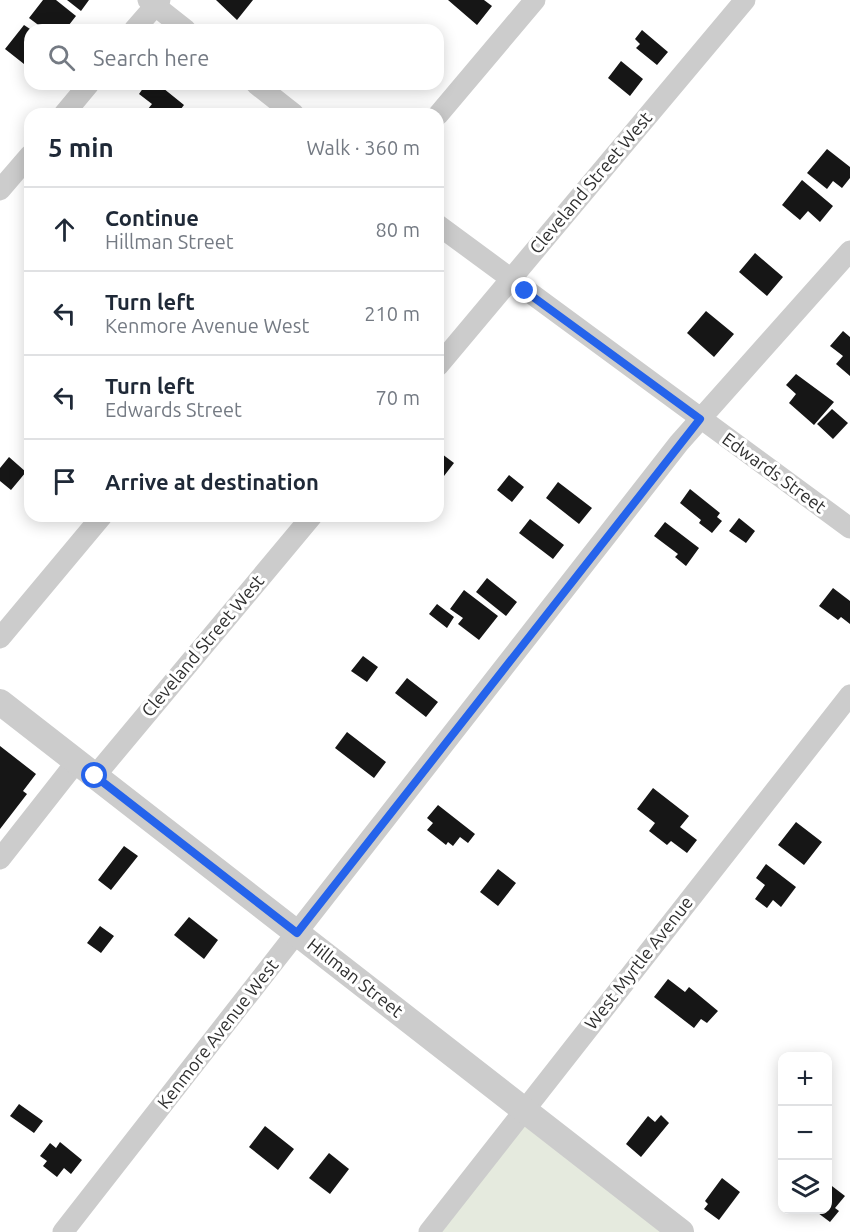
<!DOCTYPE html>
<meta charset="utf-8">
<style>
:root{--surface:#fff;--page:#f6f6f7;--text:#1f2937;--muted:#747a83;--line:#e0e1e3}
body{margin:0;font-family:Ubuntu,sans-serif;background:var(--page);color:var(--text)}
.controls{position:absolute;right:18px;bottom:18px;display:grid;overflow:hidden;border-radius:12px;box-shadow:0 3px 15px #0003}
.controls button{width:54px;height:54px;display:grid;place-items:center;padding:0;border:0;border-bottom:2px solid var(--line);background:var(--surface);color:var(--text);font:30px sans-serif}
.stop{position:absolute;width:18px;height:18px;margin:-14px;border:4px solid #2563eb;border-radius:50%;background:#fff}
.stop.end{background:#2563eb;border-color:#fff;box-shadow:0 2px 6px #0008}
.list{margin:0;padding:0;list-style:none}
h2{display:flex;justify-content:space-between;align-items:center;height:78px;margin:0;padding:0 24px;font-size:26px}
h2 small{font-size:20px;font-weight:400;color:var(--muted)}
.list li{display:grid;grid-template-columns:39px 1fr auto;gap:18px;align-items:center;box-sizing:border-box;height:84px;padding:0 24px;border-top:2px solid var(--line)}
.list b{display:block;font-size:22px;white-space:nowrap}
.list p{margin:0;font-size:20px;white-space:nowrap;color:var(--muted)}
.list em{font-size:20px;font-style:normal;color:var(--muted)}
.icon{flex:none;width:33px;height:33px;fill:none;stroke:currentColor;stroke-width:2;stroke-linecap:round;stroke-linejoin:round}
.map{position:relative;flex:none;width:850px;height:1232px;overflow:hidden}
.search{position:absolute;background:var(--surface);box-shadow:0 3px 15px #0003;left:24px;top:24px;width:420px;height:66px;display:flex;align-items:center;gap:15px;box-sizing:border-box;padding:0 21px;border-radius:18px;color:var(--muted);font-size:22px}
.panel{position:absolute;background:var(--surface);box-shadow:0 3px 15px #0003;left:24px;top:108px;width:420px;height:414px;border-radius:18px}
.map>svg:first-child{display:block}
.green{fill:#e5eade}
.building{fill:#161616}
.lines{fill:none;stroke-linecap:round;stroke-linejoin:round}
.minor{stroke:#ccc;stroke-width:21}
.tertiary{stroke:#ccc;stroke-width:26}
.route{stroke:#2563eb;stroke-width:8}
.labels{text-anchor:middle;stroke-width:6;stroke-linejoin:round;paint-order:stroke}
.street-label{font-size:18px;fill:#2f2f2f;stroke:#fff}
</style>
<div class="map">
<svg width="850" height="1232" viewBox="0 0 850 1232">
<rect width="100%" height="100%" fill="#fff"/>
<!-- green -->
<path class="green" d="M524 1110 681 1232H429Z"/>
<!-- building -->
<path class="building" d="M43 0H56L76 16 65 30 55 25 51 30H45L29 18Z
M67 0H89L81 11Z
M216 0H253L237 20Z
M448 0H484L492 6 477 25Z
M24 25 30 29V57L24 64 5 49Z
M642 30 668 52 657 65 636 48 640 44 635 39Z
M621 61 643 79 630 96 608 78Z
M146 84H158L184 105 177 114H144L152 104 139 94Z
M827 149 850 167V178L842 188 833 181 827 189 807 173Z
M802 180 833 206 820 222 808 211 800 220 782 205Z
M755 253 783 277 767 296 739 272Z
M706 311 734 334 714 357 687 333Z
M843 331 850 337V376L836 364 843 356 830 346Z
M796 374 834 402 814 425 789 403 796 394 786 385Z
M832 409 848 423 833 439 817 424Z
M438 451 454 463 444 476 438 472Z
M9 457 26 472 11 490 0 481V468Z
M509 475 524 487 512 502 497 490Z
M558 482 592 508 579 524 546 498Z
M690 489 720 513 717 517 722 521 712 533 699 523 701 520 680 503Z
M739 518 755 531 746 543 729 531Z
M530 519 564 545 553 559 519 533Z
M665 522 699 548 686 566 675 557 678 554 654 536Z
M487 578 517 602 506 616 476 592Z
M833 588 850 601V624L841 617 838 620 819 606Z
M464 590 498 616 479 640 458 624 463 618 450 609Z
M437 604 454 617 447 628 429 614Z
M363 656 378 667 367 682 351 671Z
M407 678 438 702 426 717 395 693Z
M347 732 386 762 374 778 335 748Z
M0 746 36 774 23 791 27 794 0 829Z
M653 788 689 816 680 827 697 840 687 853 671 841 667 845 649 831 655 823 637 809Z
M438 805 475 834 468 843 460 837 453 846 448 842 446 845 427 830 433 823 427 818Z
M796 822 822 842 804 865 778 845Z
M124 846 138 856 111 890 98 880Z
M766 864 796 887 781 907 773 900 767 908 755 899 765 885 756 878Z
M498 869 516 883 498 906 480 892Z
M189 917 218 940 204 959 174 935Z
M100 926 114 936 101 953 87 943Z
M668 979 685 992 689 987 718 1011 707 1023 701 1019 694 1028 654 997Z
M19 1104 43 1121 34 1133 10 1116Z
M661 1115 669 1123 641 1157 626 1144 648 1116 655 1122Z
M265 1126 294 1149 278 1170 249 1147Z
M60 1142 82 1160 71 1174 64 1168 57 1177 43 1166 47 1161 40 1156 50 1143 56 1148Z
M329 1153 349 1169 330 1194 309 1178Z
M722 1178 740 1192 719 1220 704 1209 708 1204 705 1201Z
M828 1183 845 1196 835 1208 839 1211 830 1222 814 1210H828Z"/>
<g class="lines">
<!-- minor -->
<path class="minor" d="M148 0 186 30
M134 30 160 0
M256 84 294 114
M64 114 89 84
M438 115 535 0
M0 190 30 155
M438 225 850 528
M438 366 745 0
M0 638 102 516
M95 776 312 516
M0 859 77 761
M63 1232 679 443 850 251
M429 1232 850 695"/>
<!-- tertiary -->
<path class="tertiary" d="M0 702 681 1232"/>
</g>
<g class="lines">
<!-- route -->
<path class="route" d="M95 776 297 933 700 419 525 291"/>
</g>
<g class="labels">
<!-- street labels -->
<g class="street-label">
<text transform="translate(591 183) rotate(-50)" y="6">Cleveland Street West</text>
<text transform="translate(774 473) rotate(36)" y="6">Edwards Street</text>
<text transform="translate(203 646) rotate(-50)" y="6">Cleveland Street West</text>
<text transform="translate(639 963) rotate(-52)" y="6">West Myrtle Avenue</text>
<text transform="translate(355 978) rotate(38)" y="6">Hillman Street</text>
<text transform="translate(218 1034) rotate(-52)" y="6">Kenmore Avenue West</text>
</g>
</g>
</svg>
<div class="controls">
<button>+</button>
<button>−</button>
<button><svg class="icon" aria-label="layers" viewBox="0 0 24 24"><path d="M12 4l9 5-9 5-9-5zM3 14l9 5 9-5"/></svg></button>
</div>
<div class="stop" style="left:95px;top:776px"></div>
<div class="stop end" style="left:525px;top:291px"></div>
<div class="search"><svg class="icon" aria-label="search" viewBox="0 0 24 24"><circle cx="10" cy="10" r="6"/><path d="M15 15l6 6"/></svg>Search here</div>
<section class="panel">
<h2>5 min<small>Walk · 360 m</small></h2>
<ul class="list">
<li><svg class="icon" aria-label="ahead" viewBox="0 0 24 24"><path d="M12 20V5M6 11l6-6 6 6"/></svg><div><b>Continue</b><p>Hillman Street</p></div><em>80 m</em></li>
<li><svg class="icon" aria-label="left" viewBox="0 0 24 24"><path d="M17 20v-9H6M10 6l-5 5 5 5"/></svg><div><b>Turn left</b><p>Kenmore Avenue West</p></div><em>210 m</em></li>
<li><svg class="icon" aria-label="left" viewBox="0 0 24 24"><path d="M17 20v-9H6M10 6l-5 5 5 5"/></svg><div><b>Turn left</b><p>Edwards Street</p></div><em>70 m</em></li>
<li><svg class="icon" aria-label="arrive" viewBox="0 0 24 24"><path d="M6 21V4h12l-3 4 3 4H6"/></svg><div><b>Arrive at destination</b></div></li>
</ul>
</section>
</div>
